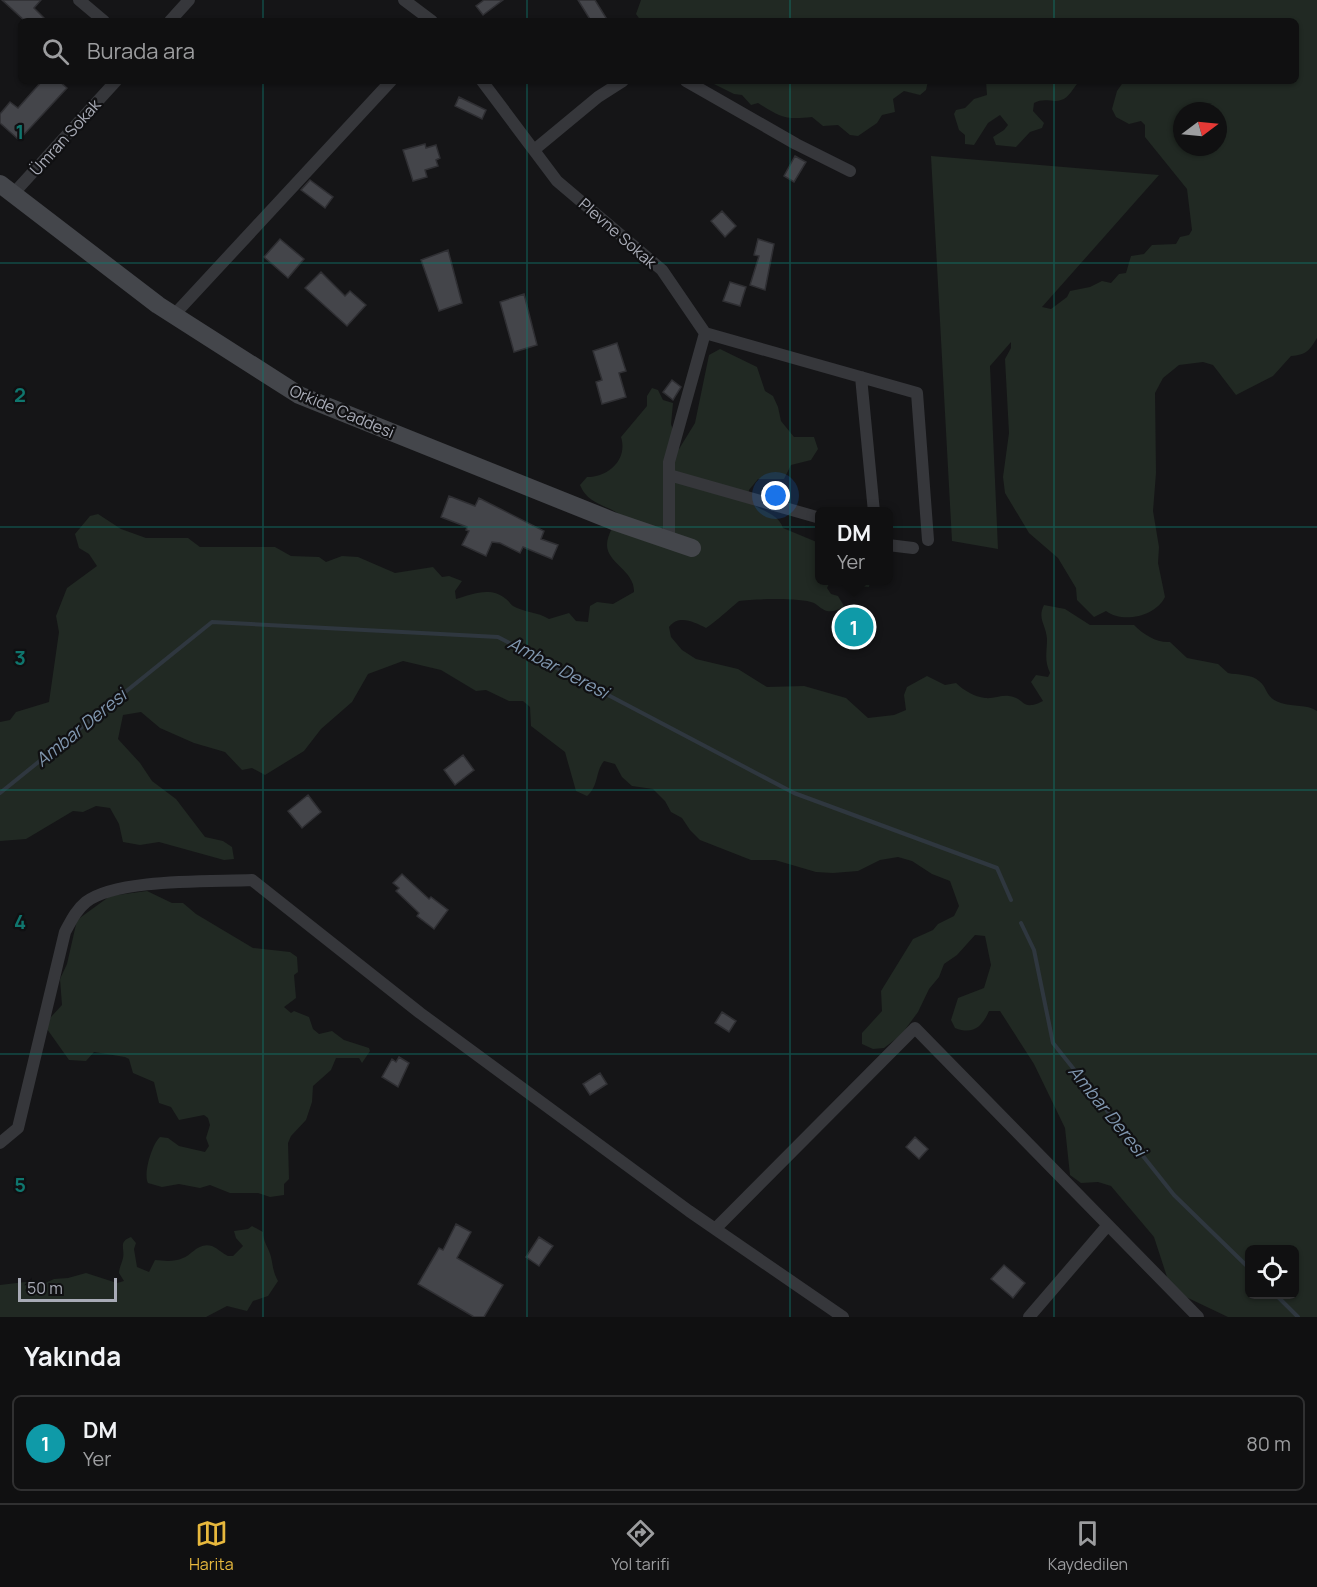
<!DOCTYPE html>
<html lang="tr">
<meta charset="utf-8">
<style>
:root{--surface:#101011;--page:#19191a;--text:#f1f3f6;--muted:#9c9d9f;--line:#303031;--accent:#e7b83d}
body{margin:0;font-family:Manrope,sans-serif;background:var(--page);color:var(--text)}
.controls{position:absolute;right:18px;bottom:18px;display:grid;overflow:hidden;border-radius:9px;box-shadow:0 2px 4px #0004}
.controls button{width:54px;height:54px;display:grid;place-items:center;padding:0;border:0;border-bottom:2px solid var(--line);background:var(--surface);color:var(--text);font:30px sans-serif}
.compass{position:absolute;left:1173px;top:102px;width:54px;height:54px;border-radius:50%;background:var(--surface);box-shadow:0 2px 4px #0004;rotate:74deg}
.scale{position:absolute;left:18px;bottom:15px;width:99px;box-sizing:border-box;padding-left:6px;border:3px solid #a8abb6;border-top:0;font-size:16px;line-height:21px;white-space:nowrap;color:#a8abb6;-webkit-text-stroke:4px #101012;paint-order:stroke}
.you{position:absolute;left:776px;top:496px;width:21px;height:21px;margin:-15px;border:4px solid #fff;border-radius:50%;background:#1a73e8;box-shadow:0 0 0 9px #1a73e833}
.badge{display:grid;place-items:center;width:39px;height:39px;border-radius:50%;background:var(--accent);color:#fff;font-size:20px;font-weight:700}
.pin{position:absolute;translate:-50% -50%;border:3px solid #fff;box-shadow:0 2px 6px #0006}
.popup{position:absolute;left:815px;top:507px;width:78px;height:78px;box-sizing:border-box;display:grid;place-content:center;border-radius:9px;background:var(--surface);filter:drop-shadow(0 2px 4px #0005);font-size:20px;white-space:nowrap;color:var(--muted)}
.popup b{font-size:22px;color:var(--text)}
.popup::after{content:'';position:absolute;left:50%;top:100%;margin-left:-12px;border:12px solid transparent;border-top-color:var(--surface)}
.list{margin:0;padding:0;list-style:none}
h2{display:flex;justify-content:space-between;align-items:center;height:78px;margin:0;padding:0 24px;font-size:26px}
h2 small{font-size:20px;font-weight:400;color:var(--muted)}
.list li{display:grid;grid-template-columns:39px 1fr auto;gap:18px;align-items:center;box-sizing:border-box;height:96px;margin:0 12px 12px;padding:0 12px;border:2px solid var(--line);border-radius:9px}
.list b{display:block;font-size:22px;white-space:nowrap}
.list p{margin:0;font-size:20px;white-space:nowrap;color:var(--muted)}
.list em{font-size:20px;font-style:normal;color:var(--muted)}
.icon{flex:none;width:33px;height:33px;fill:none;stroke:currentColor;stroke-width:2;stroke-linecap:round;stroke-linejoin:round}
.map{position:relative;flex:none;width:1317px;height:1317px;overflow:hidden}
.search{position:absolute;background:var(--surface);box-shadow:0 2px 4px #0004;left:18px;right:18px;top:18px;height:66px;display:flex;align-items:center;gap:15px;box-sizing:border-box;padding:0 21px;border-radius:9px;color:var(--muted);font-size:22px}
.sheet{height:186px;background:var(--surface)}
nav{display:flex;justify-content:space-around;align-items:center;box-sizing:border-box;height:84px;border-top:2px solid var(--line);background:var(--surface);font-size:16px;color:var(--muted)}
nav a{display:grid;justify-items:center;gap:3px}
nav .on{color:var(--accent)}
.map>svg:first-child{display:block}
.green{fill:#212923;fill-rule:evenodd}
.lines{fill:none;stroke-linecap:round;stroke-linejoin:round}
.stream{stroke:#2f373f;stroke-width:4}
.building{fill:#44454a;stroke:#2f2f33;stroke-width:1.5}
.street{stroke:#36373b;stroke-width:12}
.secondary{stroke:#44464b;stroke-width:18}
.grid{fill:none;stroke:#0f766e;stroke-width:1.5;stroke-opacity:0.55}
.labels{text-anchor:middle;stroke-width:4.5;stroke-linejoin:round;paint-order:stroke}
.street-label{font-size:16px;fill:#a8abb6;stroke:#101012}
.water-label{font-size:18px;font-style:italic;fill:#8097af;stroke:#101012}
.grid-label{font-size:20px;text-anchor:middle;font-weight:bold;fill:#0f766e;stroke:#101012;stroke-width:4.5;stroke-linejoin:round;paint-order:stroke}
</style>
<div class="map">
<svg width="1317" height="1317" viewBox="0 0 1317 1317">
<rect width="100%" height="100%" fill="#151517"/>
<!-- green -->
<path class="green" d="M641 0H1317V338C1309 351 1306 355 1291 356L1273 376 1236 395 1213 365 1203 362 1179 365 1163 378 1155 393 1156 473 1153 511 1159 547 1158 563 1165 597C1156 616 1123 624 1106 611L1094 617 1077 600 1076 588 1058 558 1029 533 1005 493 1003 477 1009 433 1005 359 1011 348V342L990 366 998 549 952 541 931 156 1159 175 1042 307 1051 309 1067 297 1070 291 1090 287 1102 281 1111 283 1119 274 1126 273 1131 256 1144 254 1152 245 1176 244 1180 237 1189 235 1192 230 1187 189 1145 137V125L1141 121 1129 124 1116 117 1112 109 1117 91 1124 81H1296V21H641L636 14ZM1182 111H1218V147H1182Z
M708 81H928L926 90 920 95 904 91 893 99 895 112 882 115 877 123 858 136 850 135 838 125 823 126 812 117C784 120 781 117 758 103L751 105 742 95 734 94Z
M986 81H1097L1078 83C1073 88 1069 98 1061 100 1053 103 1044 97 1034 103L1033 111 1044 123 1042 128 1030 132 1016 147 996 145 993 137 1004 130 1008 125 1000 115 988 123 974 145 965 144V135L959 130 954 114 956 110 965 108 974 99 987 95Z
M720 349 757 367 765 391 773 396 778 407 781 421 794 437H814L818 449 811 460 791 465 784 479H758L749 490 747 499C758 512 777 511 783 528L819 543 820 580 870 582 869 587 829 584 827 588 831 594 838 596 844 606C840 610 832 612 827 611 822 610 818 605 814 603 799 597 755 599 739 601 728 610 719 619 706 628 694 622 679 614 669 627L671 637 682 650 696 659 738 669 767 687 804 686 846 698 868 718 894 715 906 710 904 695 907 687 927 676 945 685 956 683C963 690 975 697 985 698 993 699 1001 695 1009 696 1026 698 1021 712 1043 701L1031 682 1036 675 1048 677 1050 673C1044 660 1047 652 1047 639 1046 624 1037 619 1044 605L1065 609 1090 625H1134C1144 635 1157 643 1170 642L1187 658 1218 664 1228 673C1237 675 1252 674 1259 681 1269 689 1264 697 1281 703 1294 707 1306 704 1317 711V1317H1228L1186 1297 1168 1280 1154 1237 1111 1186 1098 1182 1081 1183 1070 1175 1065 1128 1034 1064 1000 1011H989C982 1027 973 1035 955 1028L951 1020 958 998 984 988 991 965 985 936 975 935 957 955 944 964 939 977 929 989 918 1012 901 1035 884 1048 873 1049 862 1044V1033L882 1011 881 991 913 939 933 930 938 924 954 916 959 906 950 881 932 874 912 861 898 857 880 860 858 871 833 873 816 872 775 860H751L700 840 690 830 682 818 671 812 665 801 653 789 632 786 622 777 615 764 604 761C595 772 599 786 587 796L576 791 565 752 531 726 530 707 523 701H509L486 690 476 691 441 670 403 661 368 674 352 702 321 729 304 751 265 775 252 768 242 770 225 752 194 743 160 728 141 712 123 715 118 739 140 763 152 781 176 799 205 837 223 841 232 847 234 859 224 860 159 842 140 845 123 842 119 824 110 808 96 806 83 812 73 811 26 839 0 841V722L10 720 16 712 49 702 59 632 56 616 67 588 97 566 89 554 79 548 75 534 90 516 98 514 121 529 146 538H188L200 547H275L291 556 319 557 326 562 342 556 358 557 395 573 433 567 442 577 449 576 462 581 455 591 456 599C472 594 491 586 506 599 509 601 510 604 513 606 523 612 538 612 549 619L569 613 576 621 588 622 590 606 597 602 613 604 634 592C635 571 607 563 607 545 607 535 615 523 619 514 604 504 588 504 580 485L587 477C609 477 628 459 621 437L647 406V396L652 388 658 390 663 400 673 403 671 424 679 449 695 423 709 355ZM1250 1250H1294V1294H1250Z
M147 891 172 903H183L196 914 253 948 290 952 297 957 298 972 294 975 296 998 284 1007 291 1013 294 1011 309 1017 313 1029 319 1034 332 1031 344 1040 369 1048 370 1051 362 1063 359 1058H336L331 1070 313 1086 312 1102 306 1120 291 1136 288 1143 289 1179 284 1184V1195L270 1197 258 1193H230L210 1185 200 1188 179 1184 162 1187 148 1183C143 1174 152 1144 160 1137L168 1138 179 1146 205 1152 209 1146 206 1138 210 1125 208 1118 204 1115 179 1120 171 1107 159 1103 154 1082 133 1073 129 1059 125 1057 94 1052 86 1061 69 1060 47 1029 50 1018 62 1005 60 979 67 964 77 920 110 896Z
M252 1226 263 1232C263 1242 269 1248 271 1257 273 1266 273 1272 278 1281L268 1296 253 1301 247 1311 227 1306 206 1317H0V1285L25 1282 41 1285 54 1279 68 1278 86 1273 117 1283 124 1281 119 1273C119 1268 122 1263 123 1258 125 1248 118 1242 131 1237L136 1243 134 1249 137 1267 149 1272 155 1260C165 1261 174 1262 183 1258 192 1255 198 1242 212 1246 217 1248 222 1253 228 1256H233L243 1246 236 1238 234 1231 248 1229Z"/>
<g class="lines">
<!-- stream -->
<path class="stream" d="M0 793 212 622 498 637 794 793 997 868 1011 900
M1021 923 1034 950 1053 1043 1174 1195 1250 1269
M1275 1294 1298 1317"/>
</g>
<!-- building -->
<path class="building" d="M2 0H41L34 8 47 21H25Z
M484 0H503L483 15 476 6Z
M578 0H595L608 21H591Z
M42 81H59L67 88 19 140 0 123V114L10 102 18 108Z
M459 97 486 110 482 119 455 106Z
M425 144 426 148 436 145 440 158 436 160 438 166 425 170 427 177 413 181 403 150Z
M795 156 806 162 794 182 784 176Z
M310 180 333 197 325 208 301 190Z
M722 211 736 226 725 237 711 221Z
M280 239 304 259 288 278 264 257Z
M758 239 774 244 765 290 750 285 759 256 754 255Z
M448 250 462 303 439 311 421 260Z
M321 272 345 296 350 291 366 305 347 326 305 288Z
M730 282 746 287 740 306 723 301Z
M524 294 537 345 514 352 500 302Z
M617 343 626 371 619 373 626 397 602 404 596 382 602 380 593 351Z
M672 380 681 387 673 400 663 392Z
M449 496 475 506 479 498 544 531 541 539 558 545 552 559 523 547 520 553 500 543 492 542 486 556 462 545 469 531 466 530 467 527 441 517Z
M463 755 474 770 455 785 444 770Z
M308 795 321 812 302 828 288 811Z
M402 874 429 899 431 897 448 910 434 929 417 916 419 913 396 891 399 888 393 883Z
M722 1012 736 1021 729 1032 715 1023Z
M399 1057 409 1063 398 1087 382 1077 392 1059 396 1062Z
M600 1073 607 1084 590 1095 583 1084Z
M915 1137 928 1149 919 1159 906 1147Z
M456 1224 471 1232 457 1258 503 1285 484 1317H474L418 1284 439 1248 443 1250Z
M539 1237 553 1246 539 1266 526 1257Z
M1004 1265 1025 1283 1013 1298 991 1279Z"/>
<g class="lines">
<!-- street -->
<path class="street" d="M79 0 104 21
M404 0 432 21
M170 21 189 0
M482 81 557 181 662 270 705 333 669 462V540
M686 81 796 144 850 171
M534 150 598 97 623 81
M13 194 116 81
M174 315 391 81
M705 333 917 393 928 540
M861 377 874 512
M669 475 820 518
M888 545 913 548
M0 1143 18 1128 65 932C71 921 76 910 86 902 117 878 212 882 252 880L420 1013 689 1211 843 1317
M715 1229 915 1028 1198 1317
M1029 1317 1108 1225"/>
<!-- secondary -->
<path class="secondary" d="M0 184 158 305 299 395 613 521 692 548"/>
</g>
<!-- grid -->
<path class="grid" d="M263 0V21M527 0V21M790 0V21M1054 0V21M263 81V1317M527 81V1317M790 81V1317M1054 81V1317M0 263H1317M0 527H1317M0 790H1317M0 1054H1317"/>
<g class="labels">
<!-- street labels -->
<g class="street-label">
<text transform="translate(65 137) rotate(-48)" y="6">Ümran Sokak</text>
<text transform="translate(618 233) rotate(41)" y="6">Plevne Sokak</text>
<text transform="translate(342 411) rotate(23)" y="6">Orkide Caddesi</text>
</g>
<!-- water labels -->
<g class="water-label">
<text transform="translate(558 668) rotate(28)" y="6">Ambar Deresi</text>
<text transform="translate(81 728) rotate(-39)" y="6">Ambar Deresi</text>
<text transform="translate(1107 1111) rotate(51)" y="6">Ambar Deresi</text>
</g>
</g>
<g class="grid-label">
<text x="20" y="139">1</text>
<text x="20" y="402">2</text>
<text x="20" y="665">3</text>
<text x="20" y="929">4</text>
<text x="20" y="1192">5</text>
</g>
</svg>
<div class="controls">
<button><svg class="icon" aria-label="locate" viewBox="0 0 24 24"><circle cx="12" cy="12" r="6"/><path d="M12 2v4M12 18v4M2 12h4M18 12h4"/></svg></button>
</div>
<svg class="compass" viewBox="-18 -18 36 36"><path d="M0-13l5 13h-10z" fill="#e53935"/><path d="M0 13l5-13h-10z" fill="#9c9d9f"/></svg>
<div class="scale">50 m</div>
<div class="you"></div>
<div class="pin badge" style="left:854px;top:627px;background:#0f9aa8">1</div>
<div class="popup"><b>DM</b>Yer</div>
<div class="search"><svg class="icon" aria-label="search" viewBox="0 0 24 24"><circle cx="10" cy="10" r="6"/><path d="M15 15l6 6"/></svg>Burada ara</div>
</div>
<section class="sheet">
<h2>Yakında<small></small></h2>
<ul class="list">
<li><span class="badge" style="background:#0f9aa8">1</span><div><b>DM</b><p>Yer</p></div><em>80 m</em></li>
</ul>
</section>
<nav>
<a class="on"><svg class="icon" aria-label="map" viewBox="0 0 24 24"><path d="M3 6l6-2 6 2 6-2v14l-6 2-6-2-6 2zM9 4v14M15 6v14"/></svg>Harita</a>
<a><svg class="icon" aria-label="directions" viewBox="0 0 24 24"><path d="M12 3l9 9-9 9-9-9zM9 14v-3h6M13 9l2 2-2 2"/></svg>Yol tarifi</a>
<a><svg class="icon" aria-label="saved" viewBox="0 0 24 24"><path d="M7 4h10v16l-5-4-5 4z"/></svg>Kaydedilen</a>
</nav>
